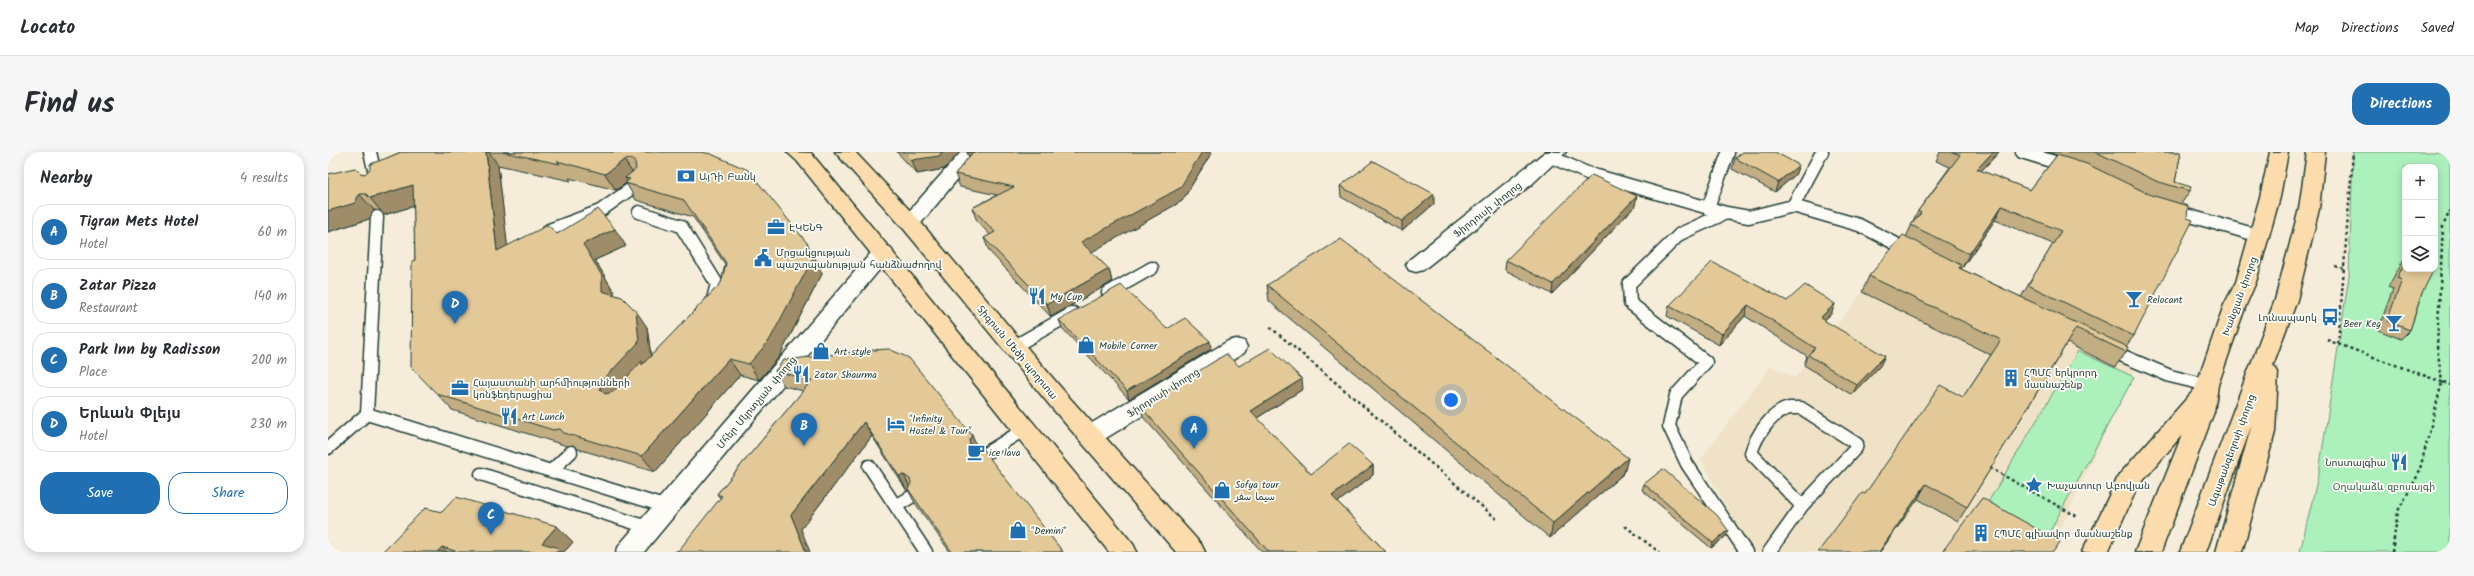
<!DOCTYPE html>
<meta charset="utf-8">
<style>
:root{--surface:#fff;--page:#f7f7f7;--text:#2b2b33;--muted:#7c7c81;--line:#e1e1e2;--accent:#1f6fb2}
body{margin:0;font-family:Kalam,"Playpen Sans Arabic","Noto Sans Armenian",sans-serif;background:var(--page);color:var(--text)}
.controls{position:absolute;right:12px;top:12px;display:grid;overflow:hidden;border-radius:8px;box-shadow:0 2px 10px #0003}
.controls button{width:36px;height:36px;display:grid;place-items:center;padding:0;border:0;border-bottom:1px solid var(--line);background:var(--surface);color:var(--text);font:20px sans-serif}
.you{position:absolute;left:1123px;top:248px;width:14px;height:14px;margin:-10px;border:3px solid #fff;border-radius:50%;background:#1a73e8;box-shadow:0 0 0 6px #1a73e833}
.badge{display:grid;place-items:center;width:26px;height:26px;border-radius:50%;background:var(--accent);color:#fff;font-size:13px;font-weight:700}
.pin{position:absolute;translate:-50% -33px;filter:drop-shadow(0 1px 2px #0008)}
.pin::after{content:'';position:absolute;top:21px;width:14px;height:12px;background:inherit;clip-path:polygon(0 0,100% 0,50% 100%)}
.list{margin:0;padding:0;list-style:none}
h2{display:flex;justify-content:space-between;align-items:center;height:52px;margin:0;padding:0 16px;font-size:17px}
h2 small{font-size:13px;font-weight:400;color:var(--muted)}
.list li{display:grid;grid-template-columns:26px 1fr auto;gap:12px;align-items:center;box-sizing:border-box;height:56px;margin:0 8px 8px;padding:0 8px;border:1px solid var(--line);border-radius:16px}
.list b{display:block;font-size:15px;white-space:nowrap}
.list p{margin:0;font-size:13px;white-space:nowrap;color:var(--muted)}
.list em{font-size:13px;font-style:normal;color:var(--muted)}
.actions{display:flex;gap:8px;padding:12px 16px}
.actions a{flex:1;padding:9px 0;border:1px solid var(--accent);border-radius:16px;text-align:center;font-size:14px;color:var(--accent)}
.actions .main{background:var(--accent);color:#fff}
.icon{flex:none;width:22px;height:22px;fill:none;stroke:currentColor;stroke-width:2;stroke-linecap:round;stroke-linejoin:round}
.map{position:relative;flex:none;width:2122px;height:400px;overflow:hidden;border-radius:16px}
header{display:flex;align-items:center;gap:24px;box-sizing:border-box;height:56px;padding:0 20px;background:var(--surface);border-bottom:1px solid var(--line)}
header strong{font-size:19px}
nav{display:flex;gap:22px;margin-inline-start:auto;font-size:14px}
.intro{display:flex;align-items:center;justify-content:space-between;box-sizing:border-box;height:96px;padding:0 24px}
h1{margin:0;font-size:28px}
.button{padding:10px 18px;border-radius:16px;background:var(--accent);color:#fff;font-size:14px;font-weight:700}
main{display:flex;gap:24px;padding:0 24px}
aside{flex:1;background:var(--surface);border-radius:16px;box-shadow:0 2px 10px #0003}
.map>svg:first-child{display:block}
.built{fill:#f0e2c6}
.green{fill:#acf1bc;stroke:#669778;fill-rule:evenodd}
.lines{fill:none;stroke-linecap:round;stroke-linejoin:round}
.lane-casing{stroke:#1f3d34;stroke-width:15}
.street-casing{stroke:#1f3d34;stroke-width:3}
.secondary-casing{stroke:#1f3d34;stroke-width:3}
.primary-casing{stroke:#1f3d34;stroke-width:3}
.path{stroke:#1f3d34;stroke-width:2.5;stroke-dasharray:3 3;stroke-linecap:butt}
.lane{stroke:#fdfcf7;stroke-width:12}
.street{fill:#fdfcf7;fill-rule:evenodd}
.secondary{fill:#fdfcf7;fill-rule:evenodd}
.primary{fill:#fcdcac;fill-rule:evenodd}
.wall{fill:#c3ad83;stroke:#1f3d34;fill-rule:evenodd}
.shaded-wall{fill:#9f8d6a;stroke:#1f3d34}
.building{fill:#e3c998;stroke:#1f3d34}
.labels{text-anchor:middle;stroke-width:3.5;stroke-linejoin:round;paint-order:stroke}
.poi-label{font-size:10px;fill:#1f3d34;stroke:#fdfcf7;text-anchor:start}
.street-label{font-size:10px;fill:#1f3d34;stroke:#fdfcf7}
.park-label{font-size:10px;fill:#3b614f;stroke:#fdfcf7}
</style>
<header>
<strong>Locato</strong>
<nav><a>Map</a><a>Directions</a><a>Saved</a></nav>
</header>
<div class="intro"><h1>Find us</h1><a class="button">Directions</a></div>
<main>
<aside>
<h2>Nearby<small>4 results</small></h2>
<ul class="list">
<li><span class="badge">A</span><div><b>Tigran Mets Hotel</b><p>Hotel</p></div><em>60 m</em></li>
<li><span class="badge">B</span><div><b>Zatar Pizza</b><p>Restaurant</p></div><em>140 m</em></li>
<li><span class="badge">C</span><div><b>Park Inn by Radisson</b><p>Place</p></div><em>200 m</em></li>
<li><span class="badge">D</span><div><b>Երևան Փլեյս</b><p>Hotel</p></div><em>230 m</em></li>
</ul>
<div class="actions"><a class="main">Save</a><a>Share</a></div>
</aside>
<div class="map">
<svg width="2122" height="400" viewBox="0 0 2122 400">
<rect width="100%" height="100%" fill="#f5edda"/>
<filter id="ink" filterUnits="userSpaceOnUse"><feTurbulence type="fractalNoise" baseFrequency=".025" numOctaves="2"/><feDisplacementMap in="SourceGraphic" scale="8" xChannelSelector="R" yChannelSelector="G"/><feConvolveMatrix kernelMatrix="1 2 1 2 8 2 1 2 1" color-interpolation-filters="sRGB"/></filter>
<g filter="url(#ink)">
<!-- built -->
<path class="built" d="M1564 103 1806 218 1722 400H1421L1373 307 1443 214 1467 226Z"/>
<!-- green -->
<path class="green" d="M2025 0H2122V400H1972L1991 320 2021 124ZM2077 15H2107V117H2077Z
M1750 199 1806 225 1716 390 1656 357Z"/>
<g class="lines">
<!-- lane casing -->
<g class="lane-casing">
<path id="lane" d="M42 0 48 26
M1694 0 1739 14
M1223 5 1259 21 1398 61 1421 65 1465 54 1494 0
M1465 54 1531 73 1582 99
M1380 56 1400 1
M1844 59 1932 84
M311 60 353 74 389 132 384 151
M1398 61 1352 82 1301 132 1302 151 1378 210 1348 243 1341 274 1359 312 1418 400
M221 78 272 59 311 31
M780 141 824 116
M685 195 745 161
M1781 198 1842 224 1879 233
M1462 256H1473L1529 292 1528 296 1474 354 1423 301C1428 284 1444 259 1462 256Z
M39 262 339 355
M0 296 39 262 49 65
M655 303 697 277
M541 314 598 400
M223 319 243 300
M153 322 322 376
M568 354 583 345
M1441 400 1474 354"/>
</g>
<!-- street casing -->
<g class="street-casing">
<path id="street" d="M1217 0H1238L1204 32 1095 118 1088 120 1081 118 1078 113 1081 108Z
M908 187 916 189 919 195 916 201 770 291 762 293 754 291 750 284 754 277 900 189Z"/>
</g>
<!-- secondary casing -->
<g class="secondary-casing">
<path id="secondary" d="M633 0H652L589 76 582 78 575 76 572 71 575 66Z
M555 93 562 95 565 100 562 105 316 400H288L292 392 548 95Z"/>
</g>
<!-- primary casing -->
<g class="primary-casing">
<path id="primary" d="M459 0 483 1 805 392 809 400H781L469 9Z
M507 0H527L589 66 740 244 873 392 877 400H848L724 256 575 76Z
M1942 0H1960L1952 45 1928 130 1918 153 1890 233 1886 260 1833 400H1807L1854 283 1809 336 1780 400H1754L1791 323 1867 237 1896 153 1908 130 1932 45Z
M1979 0H1997L1991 57 1969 148 1945 213 1950 220 1947 280 1914 400H1888L1924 272 1878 400H1852L1947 148 1971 57Z"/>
</g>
<!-- path -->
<path class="path" d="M2007 114 2016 117
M942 175 1170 368
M1999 188 2114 230 2109 194 2115 74 2122 59
M2010 192 2025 0
M1662 316 1750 365
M1297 374 1331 400
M2064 400 2070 359 2091 321 2114 230 2122 233"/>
<!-- lane -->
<use href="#lane" class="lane"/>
<!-- street -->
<use href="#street" class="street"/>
<!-- secondary -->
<use href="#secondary" class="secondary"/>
<!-- primary -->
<use href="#primary" class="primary"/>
</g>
<!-- wall -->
<path class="wall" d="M73 0H374L488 108 494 122 451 205 431 228 412 223 327 320 250 297 245 293 239 294 124 258 109 242 87 108 86 54 56 63 52 59 46 58 41 67 0 80V22H37L59 6ZM170 13 243 29 241 26 288 38 298 31 308 48 365 65 397 112 393 131 323 204 319 175 286 143V140L267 108 298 94 229 82 179 94Z
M569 0H632L616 17 589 22Z
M639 0H884L854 49 763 100 781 117 784 130 723 165 661 99 656 86 662 83 649 69 644 56 669 43 632 35 627 22 641 5Z
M1612 0H1671L1653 19 1702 38 1729 3 1719 0H1853L1847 30 1862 39 1853 52 1806 184 1798 194V200L1787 215 1739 191 1639 355 1630 370 1590 347 1537 342 1635 245 1663 203 1534 140 1541 124 1578 85 1590 59 1622 15 1608 9ZM1667 68 1725 92 1693 145 1631 116 1632 115 1634 116Z
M1407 6 1471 13 1467 23 1447 40 1404 17Z
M1012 34 1106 52 1074 79 1013 45Z
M1307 54 1224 142 1177 118 1178 108Z
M2077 107V117L2094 141 2082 178 2073 187 2050 178 2065 137 2060 135 2073 112Z
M939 133 1300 306 1296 321 1222 386 941 149Z
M1459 149 1507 152 1503 162 1496 168 1552 214 1524 243 1476 213 1479 204 1417 164 1391 193 1339 164 1341 154Z
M731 168 839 177 883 197 801 247 734 176Z
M456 208 649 296 735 400H622L587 351 580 338 579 339 544 284 473 377 392 346 389 342 475 239 456 234 447 219Z
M911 214 975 237 929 266 983 322 1045 313V323L1010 350 1058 400H934L815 265 813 255Z
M1316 332 1398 384 1383 396 1314 338Z
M114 360 229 374 245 390 236 400H54Z"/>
<!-- shaded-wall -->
<path class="shaded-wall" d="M158 0H161L170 13 182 115 169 99Z
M614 0H632L616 17 589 22 584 8Z
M639 0H648L644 12Z
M874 0H884L854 49 757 104 753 90Z
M1665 0H1671L1642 31 1649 17Z
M296 8 307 25 302 27 297 26 300 30 288 38 277 22Z
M1471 13 1467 23 1447 40 1450 30Z
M85 33 99 50 56 63 42 46Z
M31 42 46 58 41 67 0 80V59Z
M1106 42V52L1074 79V69Z
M1309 44 1307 54 1224 142 1225 132Z
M1674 54 1667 68 1634 116 1641 102Z
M287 77 298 94 267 108 286 140V156L274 139 255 92Z
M479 91 488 108 494 122 451 205 431 228 421 212Z
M781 117 784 130 723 165 719 152Z
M1507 152 1503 162 1487 176 1492 166Z
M1420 153 1417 164 1391 193 1394 182Z
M308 159 319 175 323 206 285 253 272 237 273 230Z
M882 189 883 197 801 247 799 239Z
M1557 204 1552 214 1524 243 1529 233Z
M401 207 412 223 327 320 314 304Z
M974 227 975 237 924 269 923 259Z
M536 270 544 284 473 377 482 400H478L463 363Z
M644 283 650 298 642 293 641 288Z
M1300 306 1296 321 1222 386 1225 371Z
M1045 313V323L1005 354 1004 344Z
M576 323 583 338 579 339 571 324Z
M1598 332 1590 347 1552 400H1551Z
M229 374 245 390 236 400H223L214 391Z
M1400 378 1398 384 1383 396 1385 391Z
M114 395 119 400H109Z"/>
<!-- building -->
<path class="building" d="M73 0H158L169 99 220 73 229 82 270 57 287 77 255 92 274 124V139L294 145 308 159 311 190 273 230 272 237 277 242 285 240 314 209V213L393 131 398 111 356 48 297 31 302 27 297 26 308 17 307 10 303 7 296 8 277 22 229 9 232 12 175 0H374L383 2 420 18 479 91 485 106 441 189 421 212 401 207 314 304 236 281 232 277 225 278 109 242 83 215 84 109 87 108 85 33 42 46 38 42H31L27 51 0 59V22L27 16 32 21 37 22 42 17V12L59 6Z
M576 0H614L611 4 584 8Z
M645 0H874L852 36 753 90 781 117 719 152 656 86 667 80 644 56 686 35 627 22Z
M1415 0H1447L1471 13 1450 30 1407 6Z
M1625 0H1665L1649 17 1702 38 1729 3 1759 12 1823 43 1860 54 1859 66 1865 68 1806 184 1700 133 1733 79 1674 54 1641 102 1583 73 1593 61 1590 59 1632 3Z
M1768 0H1853L1847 30 1863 35 1862 39 1828 29Z
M1045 9 1106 42 1074 69 1012 34Z
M1264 23 1309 44 1225 132 1178 108Z
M1575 83 1633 113 1631 116 1800 195 1798 200 1748 176 1639 355 1598 332 1551 400H1490L1534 341 1537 342 1612 233 1635 245 1673 188 1541 124Z
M1013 87 1300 306 1225 371 939 133Z
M1384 110 1459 149 1477 133 1507 152 1492 166 1557 204 1529 233 1480 203 1487 196 1420 153 1394 182 1341 154Z
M2077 110V117H2106L2094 141 2082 178 2059 169 2074 128 2069 126Z
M793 133 839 177 857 166 882 189 799 239 731 168Z
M942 196 974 227 923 259 983 322 1021 292 1045 313 1004 344 1058 400H941L813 255 898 202 911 214Z
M561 197 581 206 644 283 641 288 642 293 648 296 653 295 735 400H624L580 337 583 331 582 327 576 323 571 324 536 270 463 363 478 400H346L351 398 394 344 389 342 484 228 447 219 456 208 545 198Z
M1335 317 1389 363 1400 378 1385 391 1316 332Z
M128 345 229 374 214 391 231 396 227 400H130L114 395 109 400H54L97 356 114 360Z
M1654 346 1732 390 1725 400H1614Z"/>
</g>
<!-- icons -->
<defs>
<g id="bank-bare" transform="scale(1.38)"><path d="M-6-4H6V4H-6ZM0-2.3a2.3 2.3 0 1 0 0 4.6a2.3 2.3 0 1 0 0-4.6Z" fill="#1f6fb2" stroke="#fdfcf7" stroke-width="2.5" paint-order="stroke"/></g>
<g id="office-bare" transform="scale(1.38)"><path d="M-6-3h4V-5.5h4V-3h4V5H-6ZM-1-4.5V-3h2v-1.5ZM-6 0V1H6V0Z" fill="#1f6fb2" stroke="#fdfcf7" stroke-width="2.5" paint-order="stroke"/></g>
<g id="civic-bare" transform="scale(1.38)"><path d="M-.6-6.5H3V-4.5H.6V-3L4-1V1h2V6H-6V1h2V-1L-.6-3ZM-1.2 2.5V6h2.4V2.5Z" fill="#1f6fb2" stroke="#fdfcf7" stroke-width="2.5" paint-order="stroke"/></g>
<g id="restaurant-bare" transform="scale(1.38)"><path d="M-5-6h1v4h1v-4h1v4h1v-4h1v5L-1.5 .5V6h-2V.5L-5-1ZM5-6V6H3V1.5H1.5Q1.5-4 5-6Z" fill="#1f6fb2" stroke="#fdfcf7" stroke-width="2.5" paint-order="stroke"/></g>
<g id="bar-bare" transform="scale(1.38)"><path d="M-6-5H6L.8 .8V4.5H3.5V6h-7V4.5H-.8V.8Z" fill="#1f6fb2" stroke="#fdfcf7" stroke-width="2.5" paint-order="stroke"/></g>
<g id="bus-bare" transform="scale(1.38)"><path d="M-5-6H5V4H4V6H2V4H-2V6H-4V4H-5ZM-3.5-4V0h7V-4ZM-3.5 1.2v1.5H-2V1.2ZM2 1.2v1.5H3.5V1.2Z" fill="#1f6fb2" stroke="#fdfcf7" stroke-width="2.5" paint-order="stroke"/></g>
<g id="shop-bare" transform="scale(1.38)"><path d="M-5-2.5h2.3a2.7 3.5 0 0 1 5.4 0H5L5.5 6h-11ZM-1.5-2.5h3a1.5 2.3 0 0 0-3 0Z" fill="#1f6fb2" stroke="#fdfcf7" stroke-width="2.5" paint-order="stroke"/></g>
<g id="building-bare" transform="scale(1.38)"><path d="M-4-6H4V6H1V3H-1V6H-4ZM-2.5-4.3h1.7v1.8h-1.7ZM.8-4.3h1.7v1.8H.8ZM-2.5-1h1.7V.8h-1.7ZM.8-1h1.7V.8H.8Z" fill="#1f6fb2" stroke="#fdfcf7" stroke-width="2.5" paint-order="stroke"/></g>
<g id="hotel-bare" transform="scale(1.38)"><path d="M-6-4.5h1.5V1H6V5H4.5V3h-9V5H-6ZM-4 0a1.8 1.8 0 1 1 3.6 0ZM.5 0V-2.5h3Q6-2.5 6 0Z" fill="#1f6fb2" stroke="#fdfcf7" stroke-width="2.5" paint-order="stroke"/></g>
<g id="cafe-bare" transform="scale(1.38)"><path d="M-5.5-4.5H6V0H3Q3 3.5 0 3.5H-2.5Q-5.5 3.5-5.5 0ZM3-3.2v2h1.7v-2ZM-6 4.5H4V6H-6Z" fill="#1f6fb2" stroke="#fdfcf7" stroke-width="2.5" paint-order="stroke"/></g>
<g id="sight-bare" transform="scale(1.38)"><path d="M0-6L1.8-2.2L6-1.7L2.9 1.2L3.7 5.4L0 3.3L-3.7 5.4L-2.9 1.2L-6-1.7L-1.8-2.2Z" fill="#1f6fb2" stroke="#fdfcf7" stroke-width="2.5" paint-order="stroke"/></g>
</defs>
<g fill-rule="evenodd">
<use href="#bank-bare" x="358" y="24"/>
<use href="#office-bare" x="448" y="75"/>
<use href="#civic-bare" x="435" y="106"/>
<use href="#restaurant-bare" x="709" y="144"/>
<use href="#bar-bare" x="1806" y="147"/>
<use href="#bus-bare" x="2002" y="165"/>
<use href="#bar-bare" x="2066" y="171"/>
<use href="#shop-bare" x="758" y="193"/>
<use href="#shop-bare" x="493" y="199"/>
<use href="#restaurant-bare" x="473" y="222"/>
<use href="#building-bare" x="1683" y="226"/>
<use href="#office-bare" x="132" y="236"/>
<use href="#restaurant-bare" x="181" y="264"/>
<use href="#hotel-bare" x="568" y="272"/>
<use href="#cafe-bare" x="648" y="300"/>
<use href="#restaurant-bare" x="2071" y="310"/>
<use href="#sight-bare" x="1706" y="333"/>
<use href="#shop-bare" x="894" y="338"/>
<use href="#shop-bare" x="690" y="378"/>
<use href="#building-bare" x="1653" y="381"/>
</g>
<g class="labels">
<!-- poi labels -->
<g class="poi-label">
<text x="371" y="28">ԱյԴի Բանկ</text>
<text x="461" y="79">ԷԿԵՆԳ</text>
<text x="448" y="104">Մրցակցության<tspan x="448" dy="12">պաշտպանության հանձնաժողով</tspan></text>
<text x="722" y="148">My Cup</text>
<text x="1819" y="151">Relocant</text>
<text x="1989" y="169" text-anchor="end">Լունապարկ</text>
<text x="2053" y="175" text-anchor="end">Beer Keg</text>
<text x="771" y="197">Mobile Corner</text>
<text x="506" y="203">Art style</text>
<text x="1696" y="224">ՀՊՄՀ երկրորդ<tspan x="1696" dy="12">մասնաշենք</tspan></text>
<text x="486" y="226">Zatar Shaurma</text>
<text x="145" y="234">Հայաստանի արհմիությունների<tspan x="145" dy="12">կոնֆեդերացիա</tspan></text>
<text x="194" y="268">Art Lunch</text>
<text x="581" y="270">"Infinity<tspan x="581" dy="12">Hostel &amp; Tour"</tspan></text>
<text x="661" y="304">ice lava</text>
<text x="2058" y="314" text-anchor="end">Նոստալգիա</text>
<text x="907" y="336">Sofya tour<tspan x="907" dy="12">سیما سفر</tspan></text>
<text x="1719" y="337">Խաչատուր Աբովյան</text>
<text x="703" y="382">"Demini"</text>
<text x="1666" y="385">ՀՊՄՀ գլխավոր մասնաշենք</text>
</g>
<!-- street labels -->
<g class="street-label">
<text transform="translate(1159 57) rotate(-38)" y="4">Ֆիրդուսի փողոց</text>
<text transform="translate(1911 144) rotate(-70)" y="4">Խանջյան փողոց</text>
<text transform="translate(690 200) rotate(50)" y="4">Տիգրան Մեծի պողոտա</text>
<text transform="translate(835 240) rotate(-32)" y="4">Ֆիրդուսի փողոց</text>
<text transform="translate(428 250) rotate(-50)" y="4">Մհեր Մկրտչյան փողոց</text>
<text transform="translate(1903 298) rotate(-70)" y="4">Ագաթանգեղոսի փողոց</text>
</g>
<!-- park labels -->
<g class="park-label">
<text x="2056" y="338">Օղակաձև զբոսայգի</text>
</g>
</g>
</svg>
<div class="controls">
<button>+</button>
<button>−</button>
<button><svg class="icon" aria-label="layers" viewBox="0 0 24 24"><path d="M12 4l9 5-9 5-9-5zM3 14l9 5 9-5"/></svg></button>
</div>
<div class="you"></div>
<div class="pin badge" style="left:866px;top:297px">A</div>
<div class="pin badge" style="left:476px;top:294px">B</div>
<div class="pin badge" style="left:163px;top:383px">C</div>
<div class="pin badge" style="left:127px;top:172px">D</div>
</div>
</main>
